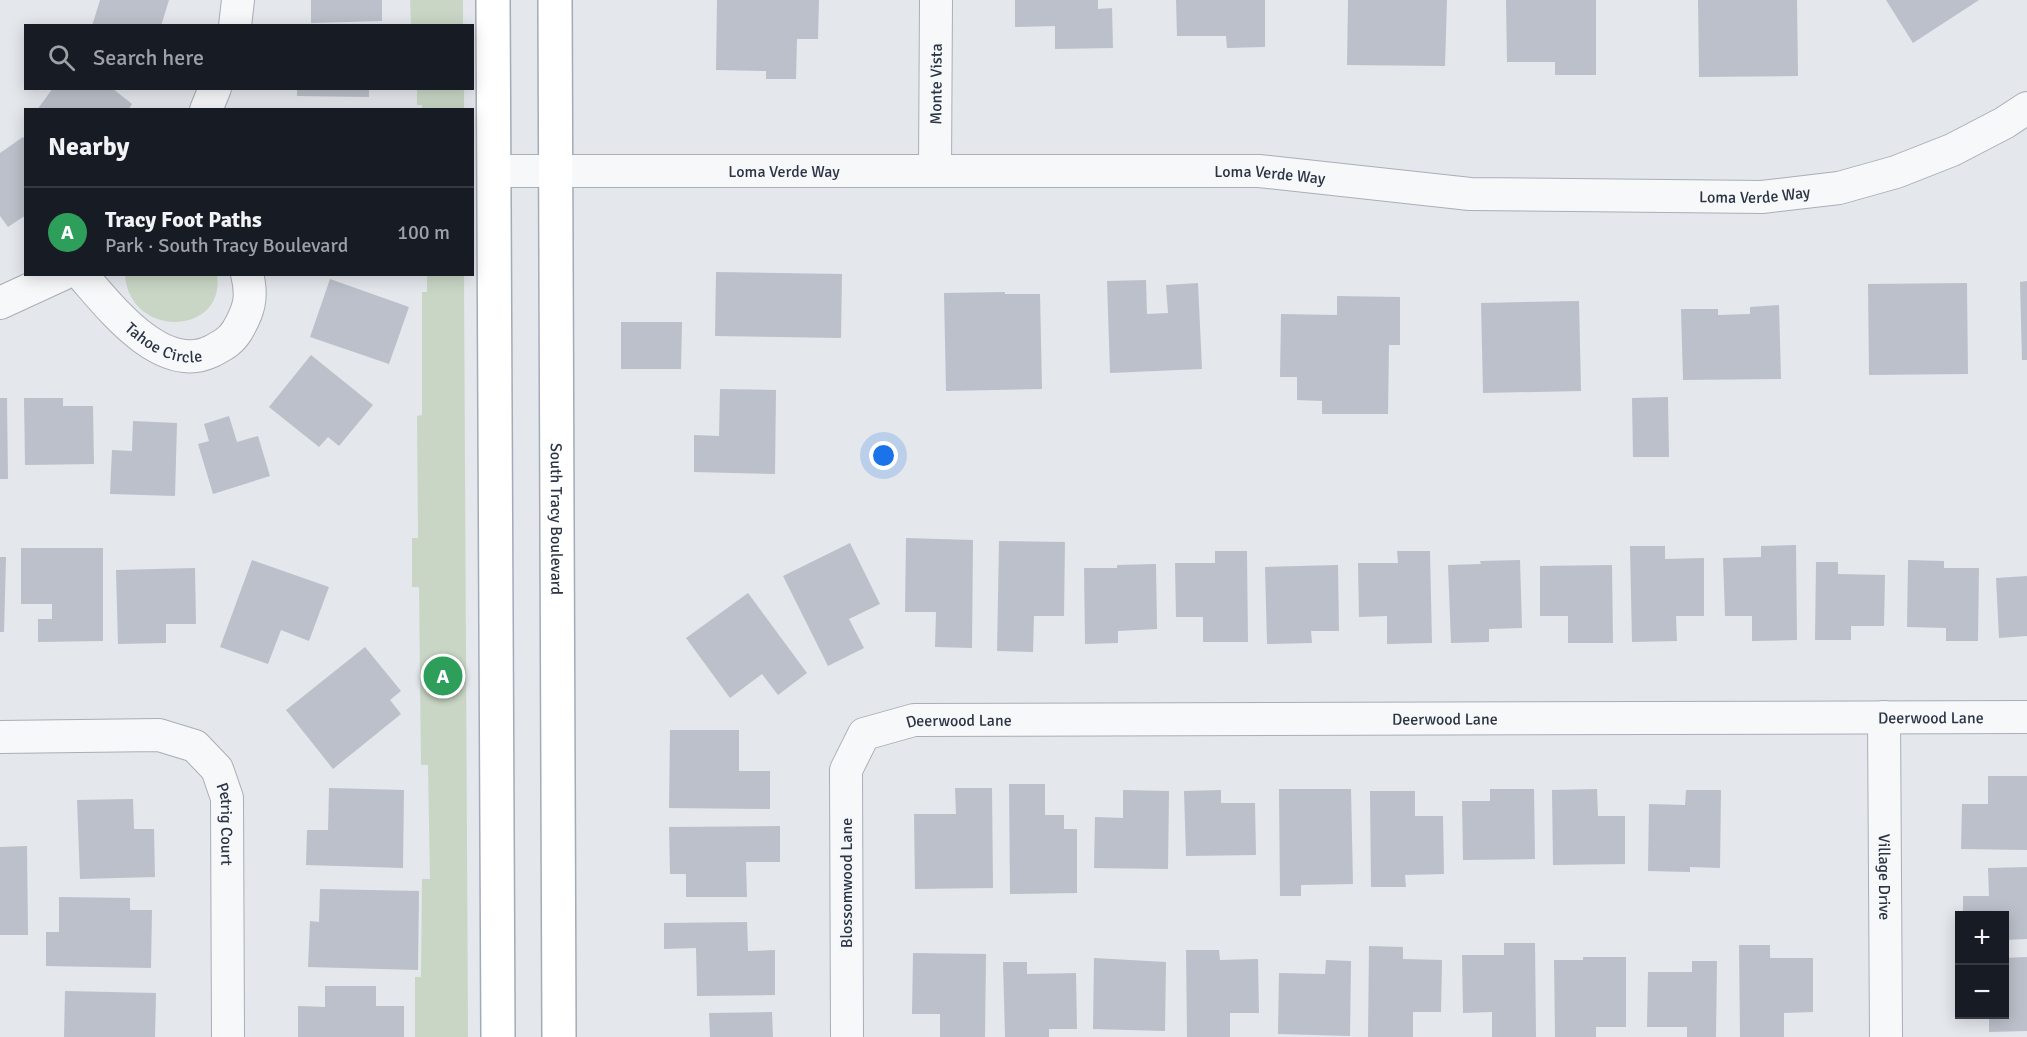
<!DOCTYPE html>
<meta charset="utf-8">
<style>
:root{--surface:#171b24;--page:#242831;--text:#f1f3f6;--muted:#9ea1a6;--line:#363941;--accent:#d1495b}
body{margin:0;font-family:Signika,sans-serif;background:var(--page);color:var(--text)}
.controls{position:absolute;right:18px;bottom:18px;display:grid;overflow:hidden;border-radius:0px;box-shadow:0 3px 15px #0003}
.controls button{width:54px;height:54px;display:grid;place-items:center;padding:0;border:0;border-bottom:2px solid var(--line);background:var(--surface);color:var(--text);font:30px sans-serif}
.you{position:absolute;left:884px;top:456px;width:21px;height:21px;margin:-15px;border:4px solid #fff;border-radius:50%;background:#1a73e8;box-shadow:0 0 0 9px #1a73e833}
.badge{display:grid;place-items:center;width:39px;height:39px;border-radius:50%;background:var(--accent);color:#fff;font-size:20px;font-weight:700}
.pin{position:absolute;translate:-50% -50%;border:3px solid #fff;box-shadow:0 2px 6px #0006}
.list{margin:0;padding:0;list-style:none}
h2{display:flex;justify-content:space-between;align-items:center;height:78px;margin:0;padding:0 24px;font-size:26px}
h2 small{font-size:20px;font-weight:400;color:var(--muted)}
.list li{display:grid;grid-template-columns:39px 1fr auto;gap:18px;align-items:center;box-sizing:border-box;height:90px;padding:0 24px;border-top:2px solid var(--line)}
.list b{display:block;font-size:22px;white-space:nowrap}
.list p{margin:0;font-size:20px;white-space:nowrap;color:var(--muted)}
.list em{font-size:20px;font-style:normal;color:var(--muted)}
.icon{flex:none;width:33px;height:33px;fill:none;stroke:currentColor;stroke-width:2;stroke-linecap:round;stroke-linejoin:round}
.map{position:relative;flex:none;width:2027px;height:1037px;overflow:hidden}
.search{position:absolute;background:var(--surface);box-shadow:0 3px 15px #0003;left:24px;top:24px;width:450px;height:66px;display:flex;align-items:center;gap:15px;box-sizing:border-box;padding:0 21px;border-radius:0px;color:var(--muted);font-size:22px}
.panel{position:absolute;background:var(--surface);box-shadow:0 3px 15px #0003;left:24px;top:108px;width:450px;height:168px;border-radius:0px}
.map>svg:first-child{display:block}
.green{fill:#c9d6c5}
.building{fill:#bbc0ca}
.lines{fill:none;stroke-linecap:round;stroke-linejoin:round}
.minor-casing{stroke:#a9aeb7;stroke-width:34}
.primary-casing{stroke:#a3abb8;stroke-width:36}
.minor{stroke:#f7f8fa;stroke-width:32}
.primary{stroke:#fff;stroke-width:33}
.labels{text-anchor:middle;stroke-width:4.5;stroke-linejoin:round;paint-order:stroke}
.street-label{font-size:16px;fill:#2b3445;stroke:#f4f6f9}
</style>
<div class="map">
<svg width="2027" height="1037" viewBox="0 0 2027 1037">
<rect width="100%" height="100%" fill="#e4e7ec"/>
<!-- green -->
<path class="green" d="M410 0H463V25H411Z
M417 89H464V109H422V105H417Z
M125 275H217C226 335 130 340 125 275Z
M427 275H464L468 1037H415V977H421L422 879H430L428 765H421L419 587H412V538H418L417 416 422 415V292H427Z"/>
<!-- building -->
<path class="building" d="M100 0H169L161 26H92Z
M311 0H382V21L311 23Z
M717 0H819L818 39H797L796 79H766V71L716 70Z
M1015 0H1098V9L1112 8 1113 48 1055 49V26L1015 27Z
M1176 0H1265V47L1227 48 1226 36H1177Z
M1348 0H1447L1445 66 1347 65Z
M1506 0H1596V75H1555V62H1507Z
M1698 0H1797L1798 76 1699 77Z
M1886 0H1979L1913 43Z
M53 88H112L132 104 128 110H37Z
M297 88H369V97L297 96Z
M23 137 26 141V215L8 227 0 216V153Z
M716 272 842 274 841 338 715 336Z
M330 279 409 307 389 364 310 337Z
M1146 280 1147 314 1168 313 1166 285 1198 283 1202 369 1110 373 1107 281Z
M2027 281V360H2022L2020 282Z
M1967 283 1968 374 1869 375 1868 284Z
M1005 292V294H1040L1042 389 946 391 944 293Z
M1337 296 1400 297V345H1389L1388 414H1322V401L1297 400V377H1280L1281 314 1337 315Z
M1579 301 1581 391 1483 393 1481 303Z
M1779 305 1781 379 1683 380 1681 309H1718V315L1750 314V307Z
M621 322H682L681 369H621Z
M311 355 373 405 339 446 328 437 319 447 269 407Z
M720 389 776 390 775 474 694 472V435L719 436Z
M1668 397 1669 457H1633L1632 398Z
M0 398H7L8 479H0Z
M24 398H63V406H93L94 464 25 465Z
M229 416 237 442 258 436 270 476 213 494 198 444 209 441 204 424Z
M133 421 177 423 175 496 110 494 112 450 132 451Z
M906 538 973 540 972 648 935 647 936 612H905Z
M999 541 1065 542 1064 616H1034L1033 652 997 651Z
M850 543 880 604 849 619 864 648 828 666 783 576Z
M1796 545 1797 640 1752 641V616H1725L1723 558 1761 557V546Z
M1630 546H1665V559L1704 558V616H1676L1677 641 1632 642Z
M21 548H103V641L38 642V619H52V604H21Z
M1215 551H1247L1248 642H1203V617H1176L1175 563H1215Z
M1397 551H1430L1432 643 1387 644V616L1359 617 1358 563H1398Z
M0 557H6L4 632H0Z
M252 560 329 587 309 641 281 630 268 664 220 647Z
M1520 560 1522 628 1489 629V642L1451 643 1448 565 1481 564 1480 561Z
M1908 560 1944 561V568H1979L1978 641H1946V628L1907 627Z
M1816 562H1838V574L1885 575 1884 626H1851V640H1815Z
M1156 564 1157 629 1118 631V643L1085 644 1084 568H1117V565Z
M1338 565 1339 631H1311L1312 643 1267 644 1265 567Z
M1612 565 1613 643H1568V616H1540V566Z
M195 568 196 624H166V643L118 644 116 570Z
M2027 576V636L1999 638 1996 578Z
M748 593 807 673 778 695 762 674 730 698 686 638Z
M365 647 401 691 390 700 401 714 333 769 286 710Z
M670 730H739V771H770V809L669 808Z
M1988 776H2027V850L1961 849 1962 804H1988Z
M1009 784H1045V815H1064V829H1077V893L1010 894Z
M329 788 404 790 403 868 306 865 307 830H328Z
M955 788H992L993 888 915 889 914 814H956Z
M1279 789H1351L1353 884 1301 885V896H1280Z
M1490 789H1534L1535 859 1463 860 1462 801H1490Z
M1597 789 1598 816H1625V864L1553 865 1552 790Z
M1123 790 1169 791 1168 869 1094 868 1095 817 1123 818Z
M1221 790V803H1255L1256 855 1186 856 1184 791Z
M1686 790H1721L1720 868 1690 867V872L1648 871 1649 804 1685 805Z
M1370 791H1415V816H1443L1444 874 1405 875 1406 887H1371Z
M133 799 134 829H154L155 877 80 879 77 800Z
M780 826V862H746L747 897H686V874H670L669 827Z
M27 846 28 935H0V847Z
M2027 867V939L2004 940V916H1963V896H1989L1988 868Z
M320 889 419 891 418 970 308 967 310 921 319 922Z
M59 897 130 898V910H152L151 968 46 966V932H59Z
M747 922 748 951 775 950V995L697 996 696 948 664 949V923Z
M1504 943H1535L1536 1037H1492V1012L1463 1013 1462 955H1504Z
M1739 945H1770V958H1813V1012L1784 1013V1037H1740Z
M1369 946 1403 947V959L1442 960 1441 1012H1413V1037H1368Z
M1186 950H1219L1220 960 1258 959 1259 1013H1230V1037H1187Z
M913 953 986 954 985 1037H940V1014H912Z
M1583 957H1626V1027H1596V1037H1555L1554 960H1583Z
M2027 957V1031L1989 1032V1014H2004V958Z
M1094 958 1166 962 1165 1031 1093 1029Z
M1326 960 1351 961 1350 1036 1278 1034 1279 973 1325 974Z
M1692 961H1717L1716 1037H1687V1027H1647L1648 972H1692Z
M1003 962H1027V974L1076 973 1077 1029H1049V1037H1005Z
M325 986H376V1006H404V1037H298V1006L325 1007Z
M65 991 156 993 155 1037H64Z
M772 1012 773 1037H710L709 1013Z"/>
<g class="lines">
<!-- minor casing -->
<g class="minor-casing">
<g id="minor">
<path d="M235 26 238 0"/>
<path d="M206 110 215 88"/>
<path id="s1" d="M935 170 936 0"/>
<path id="s2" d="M494 171H1259L1470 194 1762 197 1839 188 1896 172 1952 150 2004 123 2027 108"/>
<path id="s3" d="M81 274C110 307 162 376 212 351 223 345 230 342 237 331 249 311 253 297 247 274"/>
<path d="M0 303 63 274"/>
<path id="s4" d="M1884 717 1886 1037"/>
<path id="s5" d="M0 737 159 735 195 746 217 769 227 798 228 1037"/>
<path id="s6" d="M847 1037 846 770 864 734 914 720 2027 717"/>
</g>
</g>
<!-- primary casing -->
<g class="primary-casing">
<g id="primary">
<path d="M493 0 498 1037"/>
<path id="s7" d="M555 0 559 1037"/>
</g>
</g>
<!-- minor -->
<use href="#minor" class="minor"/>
<!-- primary -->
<use href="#primary" class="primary"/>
</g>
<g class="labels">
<!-- street labels -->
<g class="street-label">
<text dy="6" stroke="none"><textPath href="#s1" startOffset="86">Monte Vista</textPath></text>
<text dy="6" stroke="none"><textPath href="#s2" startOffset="290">Loma Verde Way</textPath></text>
<text dy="6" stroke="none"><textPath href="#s2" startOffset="776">Loma Verde Way</textPath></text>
<text dy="6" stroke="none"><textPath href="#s2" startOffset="1262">Loma Verde Way</textPath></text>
<text dy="6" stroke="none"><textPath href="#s3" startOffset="111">Tahoe Circle</textPath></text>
<text dy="6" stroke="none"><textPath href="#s7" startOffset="519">South Tracy Boulevard</textPath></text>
<text dy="6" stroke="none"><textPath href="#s6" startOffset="1376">Deerwood Lane</textPath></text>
<text dy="6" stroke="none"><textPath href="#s6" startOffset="890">Deerwood Lane</textPath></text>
<text dy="6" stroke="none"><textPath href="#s6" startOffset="404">Deerwood Lane</textPath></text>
<text dy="6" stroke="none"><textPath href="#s5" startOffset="285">Petrig Court</textPath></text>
<text dy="6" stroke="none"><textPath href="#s4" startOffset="160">Village Drive</textPath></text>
<text transform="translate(846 883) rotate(-90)" y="6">Blossomwood Lane</text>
</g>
</g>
</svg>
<div class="controls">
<button>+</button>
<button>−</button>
</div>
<div class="you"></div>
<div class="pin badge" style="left:443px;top:676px;background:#2e9e5b">A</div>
<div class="search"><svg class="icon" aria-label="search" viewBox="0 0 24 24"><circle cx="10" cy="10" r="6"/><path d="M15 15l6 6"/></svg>Search here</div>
<section class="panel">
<h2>Nearby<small></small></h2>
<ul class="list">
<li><span class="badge" style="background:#2e9e5b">A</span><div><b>Tracy Foot Paths</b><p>Park · South Tracy Boulevard</p></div><em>100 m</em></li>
</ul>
</section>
</div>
